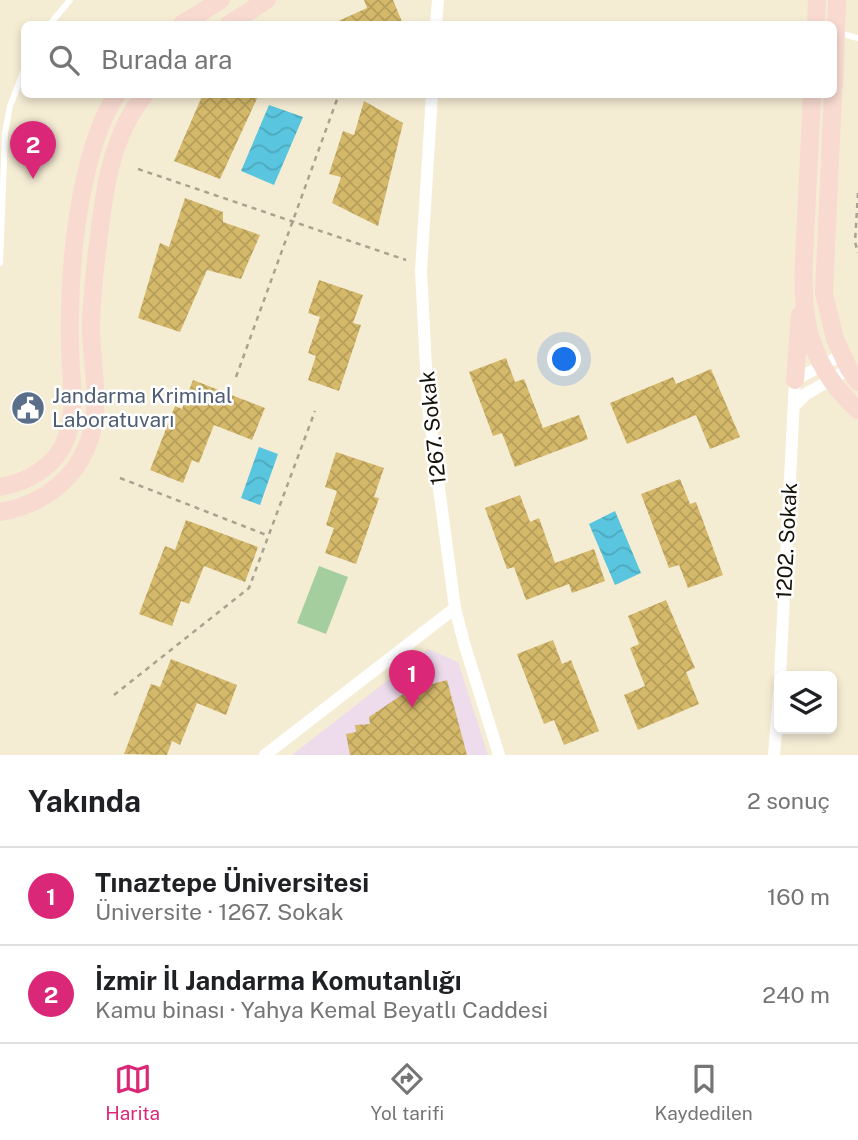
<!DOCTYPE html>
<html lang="tr">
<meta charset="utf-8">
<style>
:root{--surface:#fff;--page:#f2f2f2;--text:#202124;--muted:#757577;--line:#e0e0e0;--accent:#db2777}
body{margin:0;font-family:"Public Sans",sans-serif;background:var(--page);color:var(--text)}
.controls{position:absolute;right:21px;bottom:21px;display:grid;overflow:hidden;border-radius:10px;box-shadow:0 4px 10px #0003}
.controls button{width:63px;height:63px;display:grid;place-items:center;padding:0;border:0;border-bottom:2px solid var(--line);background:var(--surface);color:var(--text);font:35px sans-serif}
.you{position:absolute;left:565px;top:360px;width:24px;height:24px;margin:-18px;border:5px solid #fff;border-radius:50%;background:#1a73e8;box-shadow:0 0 0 10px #1a73e833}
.badge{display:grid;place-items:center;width:46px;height:46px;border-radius:50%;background:var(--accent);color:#fff;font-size:23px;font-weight:700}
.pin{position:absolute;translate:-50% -58px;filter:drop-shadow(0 2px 4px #0008)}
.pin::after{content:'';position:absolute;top:37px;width:24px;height:21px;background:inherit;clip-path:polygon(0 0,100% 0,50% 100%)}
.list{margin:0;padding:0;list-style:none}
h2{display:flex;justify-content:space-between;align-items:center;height:91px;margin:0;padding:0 28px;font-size:30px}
h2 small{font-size:23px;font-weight:400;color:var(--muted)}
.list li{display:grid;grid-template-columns:46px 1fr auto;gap:21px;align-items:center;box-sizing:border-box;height:98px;padding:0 28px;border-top:2px solid var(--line)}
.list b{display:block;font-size:26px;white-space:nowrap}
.list p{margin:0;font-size:23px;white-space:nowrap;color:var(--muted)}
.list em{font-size:23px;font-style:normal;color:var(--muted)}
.icon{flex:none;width:38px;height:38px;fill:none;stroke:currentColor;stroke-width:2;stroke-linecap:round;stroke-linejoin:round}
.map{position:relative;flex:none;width:858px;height:755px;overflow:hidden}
.search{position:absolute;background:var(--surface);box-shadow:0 4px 10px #0003;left:21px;right:21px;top:21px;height:77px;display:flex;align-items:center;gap:18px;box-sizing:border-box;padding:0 24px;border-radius:10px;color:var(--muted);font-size:26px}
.sheet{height:287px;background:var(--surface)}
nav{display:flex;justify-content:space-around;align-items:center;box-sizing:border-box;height:98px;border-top:2px solid var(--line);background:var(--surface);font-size:19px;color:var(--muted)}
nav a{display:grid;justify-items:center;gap:4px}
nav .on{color:var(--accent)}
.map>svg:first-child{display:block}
.education{fill:#eedced}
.pitch{fill:#a5ce9f}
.water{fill:url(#water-waves)}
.building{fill:url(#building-cross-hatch)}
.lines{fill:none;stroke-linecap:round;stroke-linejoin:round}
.path{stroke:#a9a28f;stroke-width:2.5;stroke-dasharray:5 5;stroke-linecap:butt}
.service{stroke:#fff;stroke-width:6}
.minor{stroke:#fff;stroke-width:12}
.secondary{stroke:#f8dad0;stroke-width:18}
.labels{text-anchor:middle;stroke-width:5;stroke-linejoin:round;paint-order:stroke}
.service-label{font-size:21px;fill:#4e5e75;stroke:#fff;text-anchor:start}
.street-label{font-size:21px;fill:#151209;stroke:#fff}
</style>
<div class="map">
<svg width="858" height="755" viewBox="0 0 858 755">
<defs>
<pattern id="water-waves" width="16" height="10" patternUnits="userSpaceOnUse" patternTransform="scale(1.75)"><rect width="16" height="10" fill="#5ac5de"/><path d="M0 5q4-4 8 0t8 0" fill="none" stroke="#4da8bd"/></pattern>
<pattern id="building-cross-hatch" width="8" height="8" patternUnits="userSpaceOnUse" patternTransform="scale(1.75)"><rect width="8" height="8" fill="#d5b96a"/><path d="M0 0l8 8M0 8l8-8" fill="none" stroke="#b69e5b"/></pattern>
</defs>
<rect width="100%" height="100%" fill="#f5ecd4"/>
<!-- education -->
<path class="education" d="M428 649 458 662 488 755H292Z"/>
<!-- pitch -->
<path class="pitch" d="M319 566 348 577 326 634 297 623Z"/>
<!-- water -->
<path class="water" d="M269 105 303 117 274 185 241 171Z
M259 447 278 454 260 505 241 498Z
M615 511 641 573 615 585 589 524Z"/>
<!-- building -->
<path class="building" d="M364 0H393L403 24H332L367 8Z
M203 94H259L220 179 174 161Z
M364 101 403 123 378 226 332 203 341 177 329 174 343 131 354 135Z
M185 198 223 212V222L260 235 241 279 207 270 180 332 138 318 160 243 169 247Z
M319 280 363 295 353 323 361 325 339 391 308 380 316 356 308 353 320 317 308 313Z
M506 358 515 382 524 379 543 428 579 415 588 439 515 467 502 433 493 436 469 372Z
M711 369 740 437 710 449 696 415 627 444 610 403 673 377 676 384Z
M193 380 265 408 252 440 214 425 199 463 192 460 183 483 150 470 175 406 182 409Z
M336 452 384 468 374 497 379 498 356 564 325 553 334 528 326 525 337 491 325 487Z
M680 479 690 504 696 502 723 575 688 588 679 565 669 568 641 494Z
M520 495 530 522 539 518 555 563 594 549 605 581 572 593 569 584 526 600 514 567 507 569 485 508Z
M186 520 258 547 245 582 204 566 189 604 181 601 172 626 139 614 165 546 175 550Z
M666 600 695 668 686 672 699 704 638 730 624 695 645 686 630 648 639 644 628 616Z
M553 640 562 664 571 660 599 731 564 745 554 720 544 724 517 654Z
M171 659 237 685 226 715 197 703 180 745 172 741 167 755 124 754 151 684 160 687Z
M430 676 432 684 447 680 467 755H350L346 734 356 732 355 725 370 724 369 717Z"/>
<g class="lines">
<!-- path -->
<path class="path" d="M138 169 406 260
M858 193 855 242 858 253
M236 377 339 94
M120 478 269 536
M114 695 249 588 315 411"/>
<!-- service -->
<path class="service" d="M50 24 70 0
M839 33 858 38
M0 263 5 133 10 106 24 70"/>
<!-- minor -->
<path class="minor" d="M436 24 438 0
M432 94 421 271 428 406 455 608 464 643 499 755
M794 406 806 394 849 369
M780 676 795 380 842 355
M265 755 455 608
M774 755 779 693"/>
<!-- secondary -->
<path class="secondary" d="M182 24 221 0
M229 24 267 0
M816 24 817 0
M834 85 837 0
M812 94C810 136 808 177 806 218 802 295 795 353 858 410
M833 94 824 293 835 339 849 369 858 382
M795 380 800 315
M0 487C28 482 55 467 66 439 78 408 70 377 70 344 68 274 78 153 117 94
M0 512C42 505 77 479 90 438 101 404 92 366 91 331 91 299 95 267 99 235 105 185 112 135 145 94"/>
</g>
<!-- icons -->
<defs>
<g id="civic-disc" transform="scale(1.75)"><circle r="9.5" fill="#5c6f8a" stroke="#fff"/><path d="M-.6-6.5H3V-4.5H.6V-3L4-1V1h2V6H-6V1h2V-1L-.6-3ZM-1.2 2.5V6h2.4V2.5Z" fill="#fff"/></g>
</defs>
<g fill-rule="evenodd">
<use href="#civic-disc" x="28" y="408"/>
</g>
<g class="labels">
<!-- service labels -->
<g class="service-label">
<text x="52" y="403">Jandarma Kriminal<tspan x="52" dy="24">Laboratuvarı</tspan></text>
</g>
<!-- street labels -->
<g class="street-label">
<text transform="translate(433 428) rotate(-96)" y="7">1267. Sokak</text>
<text transform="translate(787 541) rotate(-87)" y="7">1202. Sokak</text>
</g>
</g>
</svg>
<div class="controls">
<button><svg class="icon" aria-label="layers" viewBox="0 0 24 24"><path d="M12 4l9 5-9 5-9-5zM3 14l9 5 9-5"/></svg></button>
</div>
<div class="you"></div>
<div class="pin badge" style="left:412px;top:708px">1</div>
<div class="pin badge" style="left:33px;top:179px">2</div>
<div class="search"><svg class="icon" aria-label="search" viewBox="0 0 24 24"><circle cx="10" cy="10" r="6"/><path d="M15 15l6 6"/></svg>Burada ara</div>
</div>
<section class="sheet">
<h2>Yakında<small>2 sonuç</small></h2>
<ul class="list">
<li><span class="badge">1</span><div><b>Tınaztepe Üniversitesi</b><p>Üniversite · 1267. Sokak</p></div><em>160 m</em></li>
<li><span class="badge">2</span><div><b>İzmir İl Jandarma Komutanlığı</b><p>Kamu binası · Yahya Kemal Beyatlı Caddesi</p></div><em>240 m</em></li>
</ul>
</section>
<nav>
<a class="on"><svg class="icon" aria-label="map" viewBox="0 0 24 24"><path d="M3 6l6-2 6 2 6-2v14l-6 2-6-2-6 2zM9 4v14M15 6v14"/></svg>Harita</a>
<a><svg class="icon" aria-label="directions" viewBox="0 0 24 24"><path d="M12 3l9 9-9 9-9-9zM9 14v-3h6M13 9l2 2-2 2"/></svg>Yol tarifi</a>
<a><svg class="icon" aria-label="saved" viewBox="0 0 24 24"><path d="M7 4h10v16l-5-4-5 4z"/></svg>Kaydedilen</a>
</nav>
